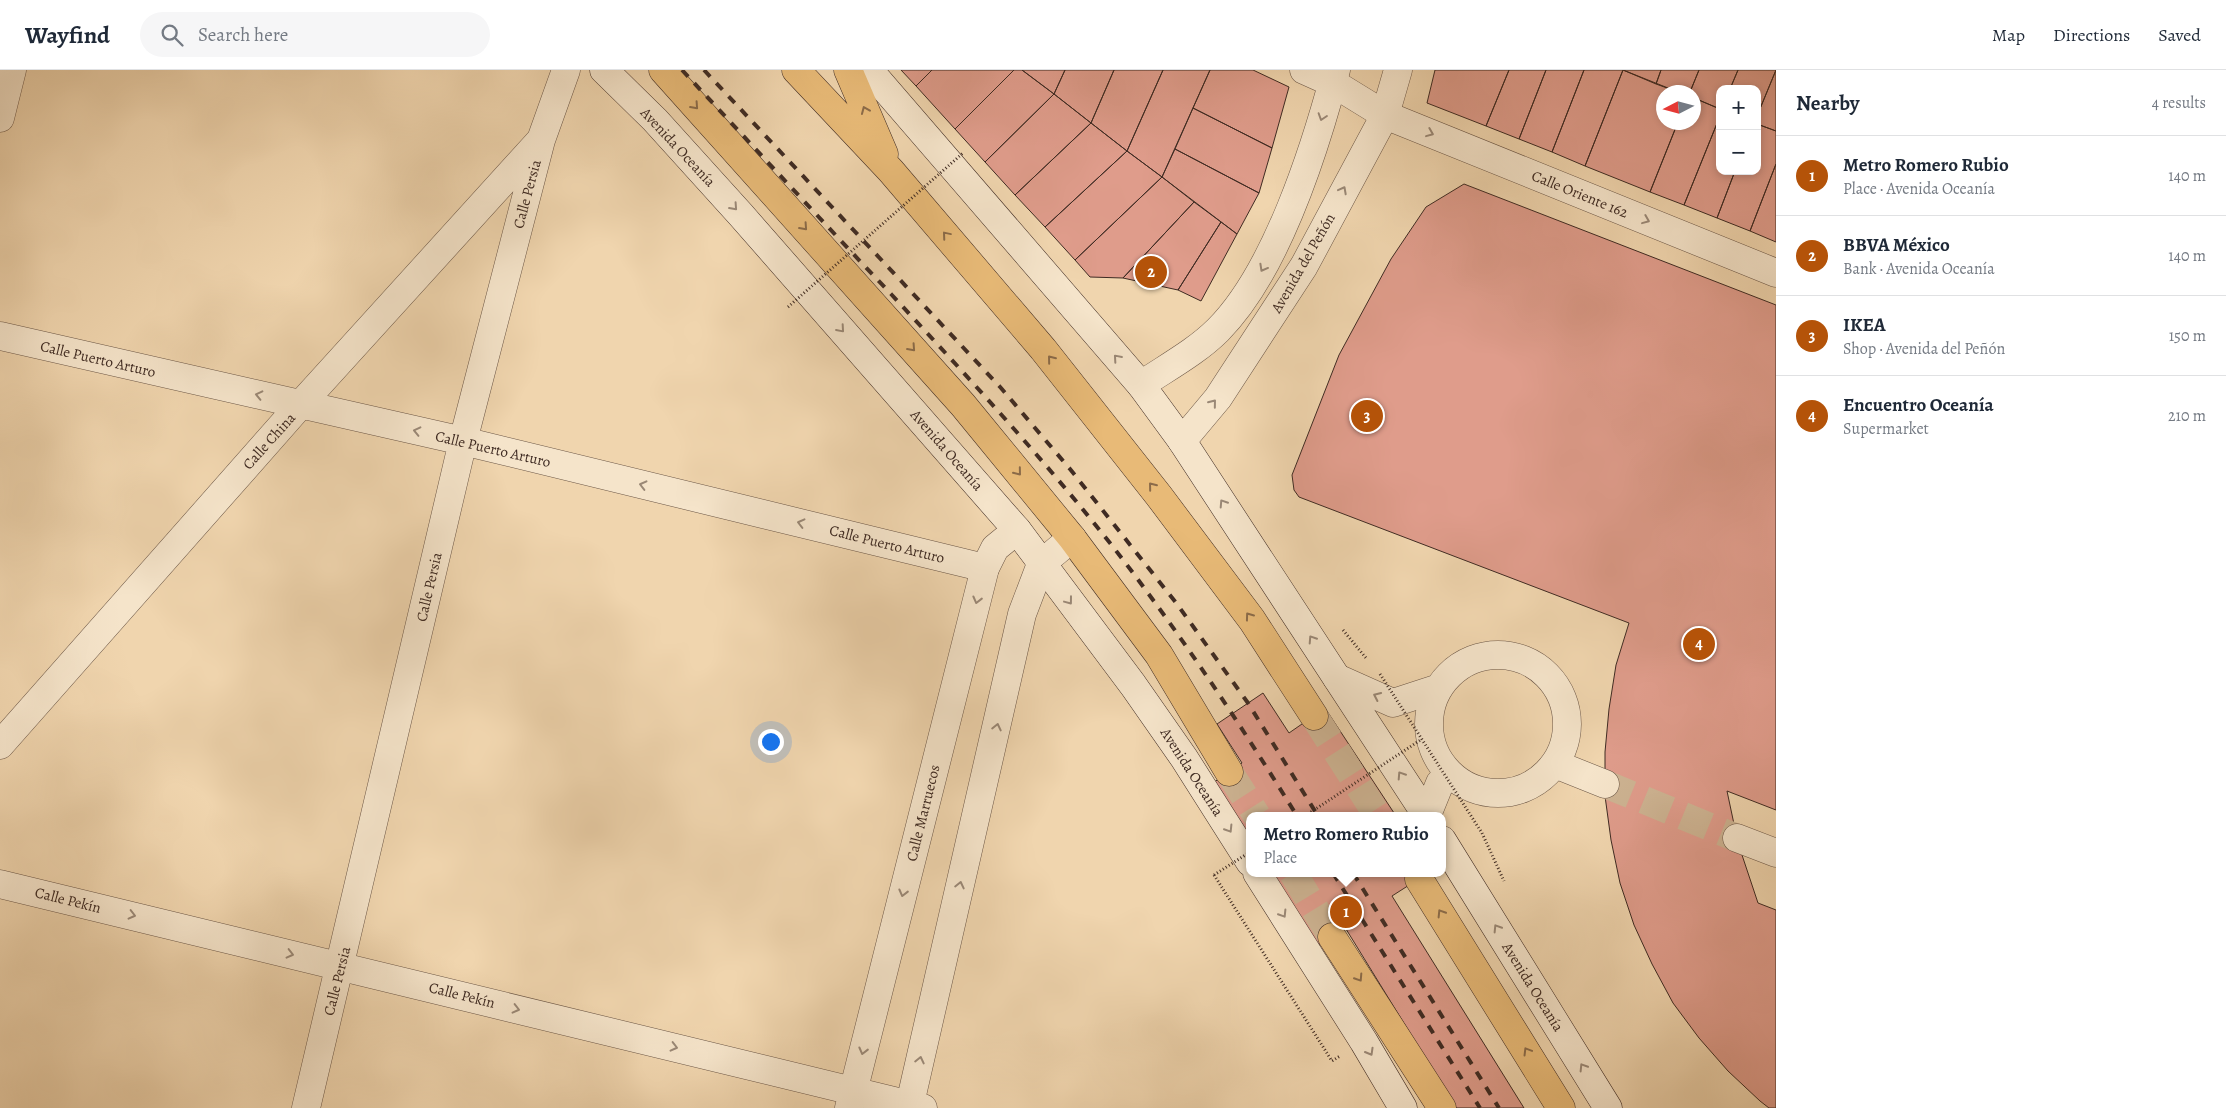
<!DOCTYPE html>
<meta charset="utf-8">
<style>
:root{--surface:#fff;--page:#f6f6f7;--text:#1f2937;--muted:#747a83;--line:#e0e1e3;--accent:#b45309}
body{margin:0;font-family:Alegreya,serif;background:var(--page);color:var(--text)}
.controls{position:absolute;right:15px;top:15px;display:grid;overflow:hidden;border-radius:10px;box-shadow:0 2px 8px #0003}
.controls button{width:45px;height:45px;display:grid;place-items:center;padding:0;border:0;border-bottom:1px solid var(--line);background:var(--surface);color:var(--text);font:25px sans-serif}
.compass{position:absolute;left:1656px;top:15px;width:45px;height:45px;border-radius:50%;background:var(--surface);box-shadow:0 2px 8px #0003;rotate:264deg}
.you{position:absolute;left:770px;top:671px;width:18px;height:18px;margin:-12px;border:4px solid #fff;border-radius:50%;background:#1a73e8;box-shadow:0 0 0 8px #1a73e833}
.badge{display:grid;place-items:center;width:32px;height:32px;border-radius:50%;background:var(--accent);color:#fff;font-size:16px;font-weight:700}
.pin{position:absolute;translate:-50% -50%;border:2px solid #fff;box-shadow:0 1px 5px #0006}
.popup{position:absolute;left:1246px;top:742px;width:200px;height:65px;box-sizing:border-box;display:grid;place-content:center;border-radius:10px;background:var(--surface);filter:drop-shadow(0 1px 4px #0005);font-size:16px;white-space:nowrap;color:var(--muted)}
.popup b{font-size:19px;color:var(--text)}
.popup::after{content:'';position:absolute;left:50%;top:100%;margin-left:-10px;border:10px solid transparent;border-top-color:var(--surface)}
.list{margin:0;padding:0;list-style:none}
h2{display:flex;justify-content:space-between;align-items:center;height:65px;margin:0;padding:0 20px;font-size:21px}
h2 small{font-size:16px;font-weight:400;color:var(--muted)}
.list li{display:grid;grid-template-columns:32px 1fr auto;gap:15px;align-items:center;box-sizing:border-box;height:80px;padding:0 20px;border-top:1px solid var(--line)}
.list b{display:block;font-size:19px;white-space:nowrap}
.list p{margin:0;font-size:16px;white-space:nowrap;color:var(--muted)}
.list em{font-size:16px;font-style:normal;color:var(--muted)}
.icon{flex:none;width:28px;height:28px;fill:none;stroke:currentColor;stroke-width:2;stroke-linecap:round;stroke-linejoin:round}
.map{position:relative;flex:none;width:1776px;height:1038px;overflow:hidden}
header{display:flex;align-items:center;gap:30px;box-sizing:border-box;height:70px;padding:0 25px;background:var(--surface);border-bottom:1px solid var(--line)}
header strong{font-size:24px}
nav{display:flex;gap:28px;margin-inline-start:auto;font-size:18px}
.search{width:350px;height:45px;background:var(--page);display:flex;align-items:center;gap:12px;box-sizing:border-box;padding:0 18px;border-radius:28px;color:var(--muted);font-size:19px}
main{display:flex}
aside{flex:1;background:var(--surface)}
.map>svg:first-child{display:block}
.building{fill:#df9c8b;stroke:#3f2b23}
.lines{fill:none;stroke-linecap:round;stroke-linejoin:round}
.minor-tunnel{stroke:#cdb392;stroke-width:28;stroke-dasharray:28 14;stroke-linecap:butt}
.trunk-tunnel{stroke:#cdb392;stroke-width:28;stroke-dasharray:28 14;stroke-linecap:butt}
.minor-casing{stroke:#6b5646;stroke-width:29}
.tertiary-casing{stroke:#6b5646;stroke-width:29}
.secondary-casing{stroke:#3f2b23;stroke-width:29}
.trunk-casing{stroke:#3f2b23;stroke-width:29}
.path{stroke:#3f2b23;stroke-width:3;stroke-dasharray:1 2.5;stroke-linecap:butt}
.minor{stroke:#f5e4ca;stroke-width:28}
.tertiary{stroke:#f5e4ca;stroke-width:28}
.secondary{stroke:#f5e4ca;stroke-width:28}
.trunk{stroke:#e8ba77;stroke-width:28}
.rail{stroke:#3f2b23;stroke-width:4;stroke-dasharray:9 9;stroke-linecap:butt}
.path-bridge{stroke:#3f2b23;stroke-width:3;stroke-dasharray:1 2.5;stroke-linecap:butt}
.oneway{stroke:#8b6b49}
.oneway2{stroke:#9a8876}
.labels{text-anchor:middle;stroke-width:4;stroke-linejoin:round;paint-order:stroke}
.street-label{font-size:15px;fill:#3f2b23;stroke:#f5e4ca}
</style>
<header>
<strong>Wayfind</strong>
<div class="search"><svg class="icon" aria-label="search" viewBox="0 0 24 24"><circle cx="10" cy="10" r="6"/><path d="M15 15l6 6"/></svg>Search here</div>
<nav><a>Map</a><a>Directions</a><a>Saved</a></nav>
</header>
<main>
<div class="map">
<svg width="1776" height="1038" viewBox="0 0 1776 1038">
<rect width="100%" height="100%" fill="#f0d5ae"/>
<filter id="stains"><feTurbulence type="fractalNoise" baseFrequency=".004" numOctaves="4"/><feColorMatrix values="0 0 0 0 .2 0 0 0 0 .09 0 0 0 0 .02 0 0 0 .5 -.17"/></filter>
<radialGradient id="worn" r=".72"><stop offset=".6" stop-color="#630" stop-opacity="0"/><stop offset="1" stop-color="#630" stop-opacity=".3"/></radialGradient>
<!-- building -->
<path class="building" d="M901 0H932L916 16Z
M932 0H1014L955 59 916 16Z
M1014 0H1022L1054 24 985 92 955 59Z
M1022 0H1065L1054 24Z
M1065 0H1114L1091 53 1054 24Z
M1114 0H1163L1127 81 1091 53Z
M1163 0H1210L1162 107 1127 81Z
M1210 0H1253L1289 17 1272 78 1193 38Z
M1435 0H1509L1486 56 1427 33Z
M1509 0H1546L1519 69 1486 56Z
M1546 0H1584L1552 82 1519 69Z
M1584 0H1623L1585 96 1552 82Z
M1623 0H1661L1656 14Z
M1623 0 1678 22H1664V52H1678L1650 122 1585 96Z
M1661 0H1699L1690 22H1678L1656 14Z
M1699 0H1738L1730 19H1720V39L1694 28V22H1690Z
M1738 0H1776L1757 46V19H1730Z
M1776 0V61L1757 54V46Z
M1054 24 1091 53 1015 125 985 92Z
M1694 28 1720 39V46L1684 135 1650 122 1678 52H1694Z
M1193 38 1272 78 1259 123 1175 79Z
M1720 46V101H1735L1717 148 1684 135Z
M1091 53 1127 81 1045 157 1015 125Z
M1757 54 1776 61V94L1750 161 1717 148 1735 101H1757Z
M1175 79 1259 123 1237 164 1162 107Z
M1127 81 1162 107 1075 190 1045 157Z
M1776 94V172L1750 161Z
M1162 107 1194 132 1123 208 1090 207 1075 190Z
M1464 114 1776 235V740L1727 721 1738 773 1758 833 1776 840V1038H1769L1760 1031 1728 1001 1699 968 1673 933 1652 894 1634 855 1620 813 1611 770 1605 726V682L1609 639 1616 595 1629 553 1299 427 1294 420 1292 405 1339 285 1391 189 1426 137Z
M1194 132 1221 152 1178 220 1123 208Z
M1221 152 1237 164 1201 231 1178 220Z
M1263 623 1289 663 1325 638 1396 746H1250V778L1210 715 1242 693 1217 654Z
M1265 803H1428L1392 826 1524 1038H1456L1346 859 1313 879Z"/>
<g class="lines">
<!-- minor-tunnel -->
<path class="minor-tunnel" d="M1605 714 1737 768"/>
<!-- trunk-tunnel -->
<path class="trunk-tunnel" d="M1314 646 1378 746
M1229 702 1257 746
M1293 803 1332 867"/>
<!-- minor casing -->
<g class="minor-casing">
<path id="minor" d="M1304 0 1333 13 1385 45 1776 203
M0 48 12 0
M0 266 463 371 985 498
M1429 654a69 69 0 1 1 138 0a69 69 0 1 1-138 0Z
M1337 608 1393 633 1439 618
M0 675 301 334 539 72
M1555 694 1605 714
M1427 745 1440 713 1450 704
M1737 768 1776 783
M0 814 923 1038
M306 1038 463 371 541 70 566 0"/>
</g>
<!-- tertiary casing -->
<g class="tertiary-casing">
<path id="tertiary" d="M1141 315C1166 298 1196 282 1218 260 1276 202 1315 79 1336 0
M1182 371 1218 328 1304 196 1385 45 1398 0
M849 1038 985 498 995 478 1017 460
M909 1038 1022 544 1041 494 1072 468"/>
</g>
<!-- secondary casing -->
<g class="secondary-casing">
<path id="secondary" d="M604 0 655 50 741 145 1017 460 1133 615 1184 688 1250 792
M869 0 1141 315 1182 371 1427 746
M1442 770 1608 1038
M1257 803 1364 972 1403 1038"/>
</g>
<!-- trunk casing -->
<g class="trunk-casing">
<path id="trunk" d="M663 0 963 335 1072 468 1159 585 1229 702
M796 0 891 101 1043 279 1159 426 1252 550 1314 646
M848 0 884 84
M1419 809 1561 1038
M1332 867 1442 1038"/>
</g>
<!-- path -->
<path class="path" d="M1343 560 1366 588
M1482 763 1504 811
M1214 805 1332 991 1340 986"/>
<!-- minor -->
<use href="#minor" class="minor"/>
<!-- tertiary -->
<use href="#tertiary" class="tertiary"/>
<!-- secondary -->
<use href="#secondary" class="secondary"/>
<!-- trunk -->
<use href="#trunk" class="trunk"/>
<!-- rail -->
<path class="rail" d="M682 0C752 75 821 150 891 224 966 305 1041 386 1110 473 1178 560 1239 652 1297 746
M704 0 1001 318 1070 399 1177 534 1248 633 1318 746
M1333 803 1480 1038
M1353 803 1499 1038"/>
<!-- path-bridge -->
<path class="path-bridge" d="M788 237 963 83
M1380 604 1482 763
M1305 746 1422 669
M1214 805 1250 782"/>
</g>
<!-- one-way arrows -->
<defs><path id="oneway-chevron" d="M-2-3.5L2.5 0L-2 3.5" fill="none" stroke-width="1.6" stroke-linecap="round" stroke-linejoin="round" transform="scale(1.25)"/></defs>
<g class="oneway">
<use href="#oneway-chevron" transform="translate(695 36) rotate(48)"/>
<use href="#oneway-chevron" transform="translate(865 40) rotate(-113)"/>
<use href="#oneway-chevron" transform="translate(804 157) rotate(48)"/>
<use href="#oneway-chevron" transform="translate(946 165) rotate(-130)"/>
<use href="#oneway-chevron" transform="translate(912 278) rotate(48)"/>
<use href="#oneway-chevron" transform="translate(1051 289) rotate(-129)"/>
<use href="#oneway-chevron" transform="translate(1018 402) rotate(51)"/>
<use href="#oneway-chevron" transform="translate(1152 416) rotate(-129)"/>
<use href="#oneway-chevron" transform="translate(1249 546) rotate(-126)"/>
<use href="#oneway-chevron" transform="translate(1441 843) rotate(-122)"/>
<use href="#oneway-chevron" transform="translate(1359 908) rotate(57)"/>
<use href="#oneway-chevron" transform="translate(1527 981) rotate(-121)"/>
</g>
<g class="oneway2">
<use href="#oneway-chevron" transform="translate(1322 47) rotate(108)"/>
<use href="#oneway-chevron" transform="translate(1430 63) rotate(22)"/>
<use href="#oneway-chevron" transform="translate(1343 120) rotate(-62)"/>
<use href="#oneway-chevron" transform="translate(734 137) rotate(48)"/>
<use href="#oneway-chevron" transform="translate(1646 150) rotate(22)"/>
<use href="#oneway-chevron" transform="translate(1263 198) rotate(119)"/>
<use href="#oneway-chevron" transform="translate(841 259) rotate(49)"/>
<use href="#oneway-chevron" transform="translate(1117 288) rotate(-131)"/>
<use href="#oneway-chevron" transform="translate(259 325) rotate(-167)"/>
<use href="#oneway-chevron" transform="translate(1213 333) rotate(-51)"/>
<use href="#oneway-chevron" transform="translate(417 361) rotate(-167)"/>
<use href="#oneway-chevron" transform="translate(643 415) rotate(-166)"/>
<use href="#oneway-chevron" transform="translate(1223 433) rotate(-123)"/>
<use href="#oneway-chevron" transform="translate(801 453) rotate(-166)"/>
<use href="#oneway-chevron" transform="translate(977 530) rotate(104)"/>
<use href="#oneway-chevron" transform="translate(1069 531) rotate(53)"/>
<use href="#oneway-chevron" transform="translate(1312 569) rotate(-123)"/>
<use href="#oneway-chevron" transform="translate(1377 626) rotate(-155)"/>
<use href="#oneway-chevron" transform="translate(997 657) rotate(-77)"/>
<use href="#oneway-chevron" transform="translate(1401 705) rotate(-123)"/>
<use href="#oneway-chevron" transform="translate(1229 759) rotate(58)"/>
<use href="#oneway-chevron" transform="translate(960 815) rotate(-77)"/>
<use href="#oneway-chevron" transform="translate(903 823) rotate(104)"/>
<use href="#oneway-chevron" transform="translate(1283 844) rotate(58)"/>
<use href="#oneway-chevron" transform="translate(132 845) rotate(14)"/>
<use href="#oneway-chevron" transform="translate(1497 858) rotate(-122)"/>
<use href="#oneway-chevron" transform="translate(290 884) rotate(14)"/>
<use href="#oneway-chevron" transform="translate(516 939) rotate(14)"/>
<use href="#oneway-chevron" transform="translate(674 977) rotate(14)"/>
<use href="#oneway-chevron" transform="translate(863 981) rotate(104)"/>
<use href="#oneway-chevron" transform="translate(1370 982) rotate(60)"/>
<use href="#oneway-chevron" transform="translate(920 990) rotate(-77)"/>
<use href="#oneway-chevron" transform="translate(1583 997) rotate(-122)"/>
</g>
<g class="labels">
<!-- street labels -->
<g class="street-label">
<text transform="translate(678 77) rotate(47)" y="5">Avenida Oceanía</text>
<text transform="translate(527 124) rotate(-75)" y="5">Calle Persia</text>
<text transform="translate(1580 124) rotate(22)" y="5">Calle Oriente 162</text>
<text transform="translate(1303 193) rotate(-60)" y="5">Avenida del Peñón</text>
<text transform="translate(98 289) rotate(13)" y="5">Calle Puerto Arturo</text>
<text transform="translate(269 371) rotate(-48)" y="5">Calle China</text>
<text transform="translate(493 379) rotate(13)" y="5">Calle Puerto Arturo</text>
<text transform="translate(947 380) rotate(49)" y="5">Avenida Oceanía</text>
<text transform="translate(887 474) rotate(14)" y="5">Calle Puerto Arturo</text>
<text transform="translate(429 517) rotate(-77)" y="5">Calle Persia</text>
<text transform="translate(1192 702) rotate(57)" y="5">Avenida Oceanía</text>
<text transform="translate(923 743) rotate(-76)" y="5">Calle Marruecos</text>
<text transform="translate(68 830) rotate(14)" y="5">Calle Pekín</text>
<text transform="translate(337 911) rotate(-76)" y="5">Calle Persia</text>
<text transform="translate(1533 917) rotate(58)" y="5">Avenida Oceanía</text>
<text transform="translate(462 925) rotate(14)" y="5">Calle Pekín</text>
</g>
</g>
<rect width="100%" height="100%" filter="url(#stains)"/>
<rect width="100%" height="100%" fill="url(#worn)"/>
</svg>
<div class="controls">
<button>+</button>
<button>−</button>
</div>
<svg class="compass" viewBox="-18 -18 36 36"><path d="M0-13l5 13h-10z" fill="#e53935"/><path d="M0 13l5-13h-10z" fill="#747a83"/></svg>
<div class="you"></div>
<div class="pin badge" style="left:1346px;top:842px">1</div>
<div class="popup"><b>Metro Romero Rubio</b>Place</div>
<div class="pin badge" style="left:1151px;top:202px">2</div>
<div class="pin badge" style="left:1367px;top:346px">3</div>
<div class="pin badge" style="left:1699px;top:574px">4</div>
</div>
<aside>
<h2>Nearby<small>4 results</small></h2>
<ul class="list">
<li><span class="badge">1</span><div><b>Metro Romero Rubio</b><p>Place · Avenida Oceanía</p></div><em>140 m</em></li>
<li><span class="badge">2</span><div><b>BBVA México</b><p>Bank · Avenida Oceanía</p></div><em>140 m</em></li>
<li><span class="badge">3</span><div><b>IKEA</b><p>Shop · Avenida del Peñón</p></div><em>150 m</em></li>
<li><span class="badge">4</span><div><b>Encuentro Oceanía</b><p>Supermarket</p></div><em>210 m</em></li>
</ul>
</aside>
</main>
